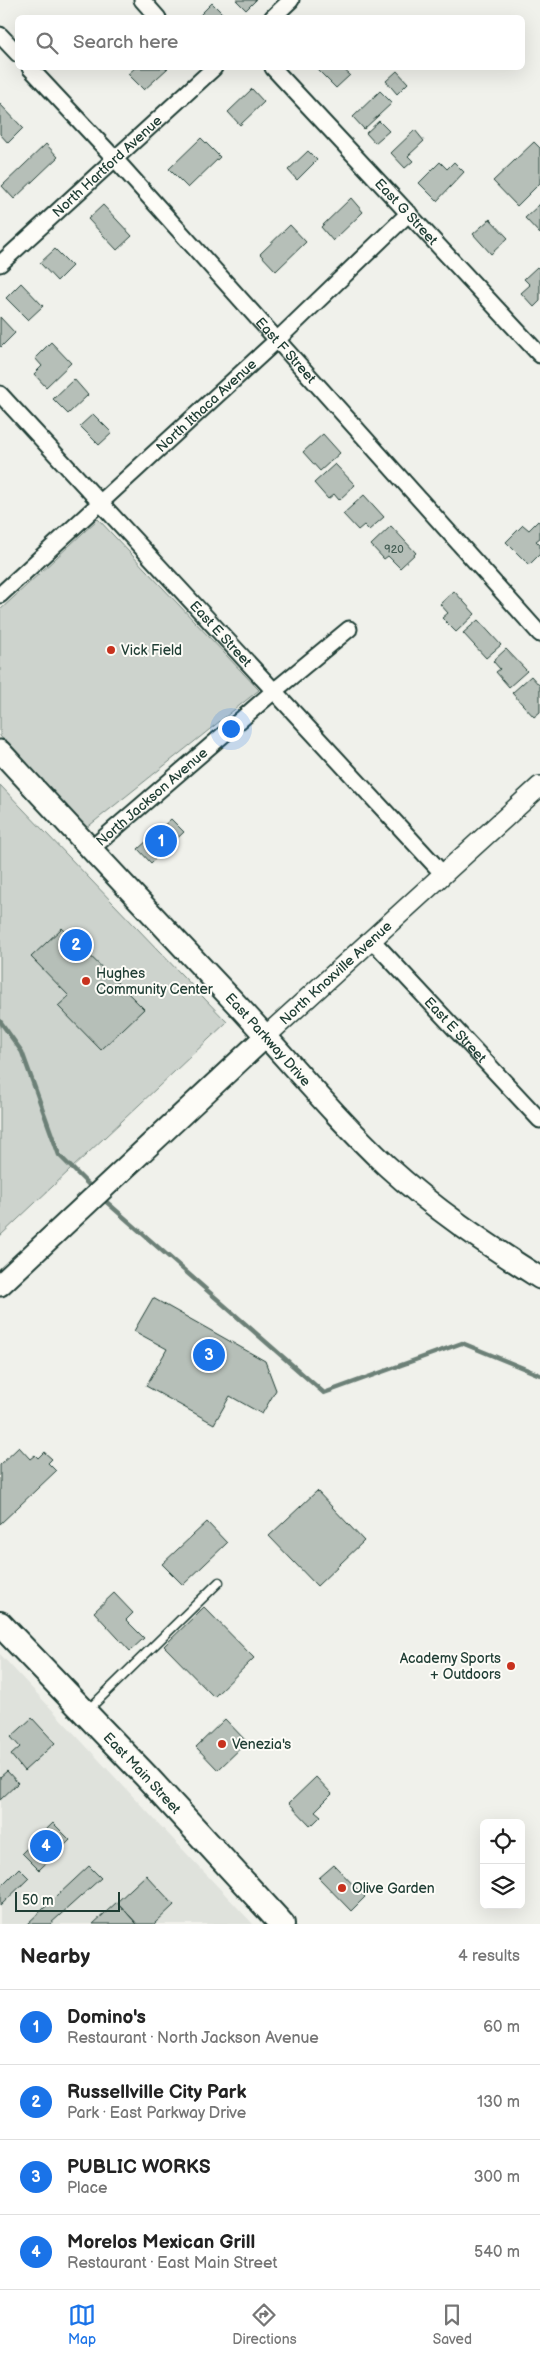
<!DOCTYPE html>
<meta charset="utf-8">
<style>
:root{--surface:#fff;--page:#f2f2f2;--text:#222;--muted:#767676;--line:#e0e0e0;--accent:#1a73e8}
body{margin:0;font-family:"Balsamiq Sans",sans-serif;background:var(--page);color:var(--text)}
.controls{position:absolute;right:15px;bottom:15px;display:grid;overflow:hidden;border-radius:8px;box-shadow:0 5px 20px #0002}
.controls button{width:45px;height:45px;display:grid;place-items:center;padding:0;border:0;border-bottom:1px solid var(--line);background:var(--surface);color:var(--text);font:25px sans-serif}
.scale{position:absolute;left:15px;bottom:12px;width:105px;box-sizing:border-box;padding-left:5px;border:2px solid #1f3d34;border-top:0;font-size:14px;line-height:18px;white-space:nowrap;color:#1f3d34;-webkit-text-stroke:4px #fdfcf7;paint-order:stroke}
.you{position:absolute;left:230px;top:728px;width:18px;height:18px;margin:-12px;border:4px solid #fff;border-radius:50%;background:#1a73e8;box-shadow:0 0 0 8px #1a73e833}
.badge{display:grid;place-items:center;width:32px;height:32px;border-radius:50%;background:var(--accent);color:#fff;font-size:16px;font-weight:700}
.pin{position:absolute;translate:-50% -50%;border:2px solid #fff;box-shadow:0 1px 5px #0006}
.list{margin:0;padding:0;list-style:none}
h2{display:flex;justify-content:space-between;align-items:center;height:65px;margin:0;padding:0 20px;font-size:21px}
h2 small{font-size:16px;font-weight:400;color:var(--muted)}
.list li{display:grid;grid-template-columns:32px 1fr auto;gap:15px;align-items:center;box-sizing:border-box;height:75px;padding:0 20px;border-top:1px solid var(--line)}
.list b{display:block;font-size:19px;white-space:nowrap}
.list p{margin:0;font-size:16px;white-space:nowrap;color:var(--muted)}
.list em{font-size:16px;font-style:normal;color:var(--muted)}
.icon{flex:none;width:28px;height:28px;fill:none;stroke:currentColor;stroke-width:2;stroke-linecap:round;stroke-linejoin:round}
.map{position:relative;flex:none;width:540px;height:1924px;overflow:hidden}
.search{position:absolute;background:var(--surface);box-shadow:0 5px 20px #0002;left:15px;right:15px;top:15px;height:55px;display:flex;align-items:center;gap:12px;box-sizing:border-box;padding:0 18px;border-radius:8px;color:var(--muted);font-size:19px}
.sheet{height:365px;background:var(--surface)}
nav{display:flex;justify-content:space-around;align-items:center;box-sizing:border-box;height:70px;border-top:1px solid var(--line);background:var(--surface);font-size:14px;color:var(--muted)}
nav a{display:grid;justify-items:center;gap:2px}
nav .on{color:var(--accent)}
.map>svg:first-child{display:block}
.built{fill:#dfe2dc}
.green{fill:#cdd3cd;stroke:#768880}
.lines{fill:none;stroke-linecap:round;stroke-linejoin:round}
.stream{stroke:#6c8077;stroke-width:4.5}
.building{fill:#b6bfb8;stroke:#1f3d34}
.service-casing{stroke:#1f3d34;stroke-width:11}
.minor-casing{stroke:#1f3d34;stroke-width:19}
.tertiary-casing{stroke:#1f3d34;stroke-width:22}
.secondary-casing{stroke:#1f3d34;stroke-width:25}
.primary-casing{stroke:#1f3d34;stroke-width:28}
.service{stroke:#fdfcf7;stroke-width:8}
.minor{stroke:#fdfcf7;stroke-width:15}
.tertiary{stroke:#fdfcf7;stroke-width:19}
.secondary{stroke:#fdfcf7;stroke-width:21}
.primary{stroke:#fdfcf7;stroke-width:24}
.poi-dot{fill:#c8321e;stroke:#fdfcf7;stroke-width:2}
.labels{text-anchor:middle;stroke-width:4;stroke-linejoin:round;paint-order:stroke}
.number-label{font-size:11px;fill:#455e55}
.street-label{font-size:14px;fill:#1f3d34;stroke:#fdfcf7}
.poi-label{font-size:14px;fill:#1f3d34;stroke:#fdfcf7;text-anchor:start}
</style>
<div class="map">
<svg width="540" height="1924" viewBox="0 0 540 1924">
<rect width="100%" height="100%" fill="#f0f1eb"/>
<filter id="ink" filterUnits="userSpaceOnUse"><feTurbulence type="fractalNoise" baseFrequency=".02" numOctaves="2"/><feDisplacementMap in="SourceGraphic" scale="10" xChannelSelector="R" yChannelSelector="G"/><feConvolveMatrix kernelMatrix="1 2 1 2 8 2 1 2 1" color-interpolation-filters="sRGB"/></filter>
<g filter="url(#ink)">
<!-- built -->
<path class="built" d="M0 1654 155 1820 253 1924H0Z"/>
<!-- green -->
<path class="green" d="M98 519 259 690 85 829 0 736V610Z
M0 785 227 1022 0 1236Z"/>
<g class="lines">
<!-- stream -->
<path class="stream" d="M0 1021 22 1052 59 1155 93 1189
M102 1198 324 1393 462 1343 540 1375"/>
</g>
<!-- building -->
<path class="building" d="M236 0H256L246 10Z
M212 3 225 16 197 18Z
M135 68H168L144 90 128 74Z
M320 68H342L350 75 336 88 318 70Z
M397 71 408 83 397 94 386 81Z
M252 89 264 102 240 125 228 112Z
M380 91 392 103 364 129 353 117Z
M0 104 23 128 8 143 0 134Z
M379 121 389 131 375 143 366 133Z
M415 130 424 141 408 156 413 161 405 168 391 153Z
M201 138 220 157 188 188 169 169Z
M534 142 540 148V183L517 206 493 181Z
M46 144 58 157 14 199 2 186Z
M308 151 317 160 297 180 288 170Z
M440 162 447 169 454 162 464 172 437 201 419 183Z
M351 198 363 212 333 241 321 227Z
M540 204V234L525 218Z
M103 205 132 236 117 250 88 219Z
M490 219 508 238 491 254 473 234Z
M290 225 306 242 276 271 260 254Z
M55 249 72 266 57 281 40 263Z
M537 267 540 270V301L534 307 521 293 530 285 524 279Z
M21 283 43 306 28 320 6 298Z
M0 317 15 333 1 347 0 346Z
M51 342 71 363 46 387 34 374 42 366 35 358Z
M74 379 88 395 68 414 53 399Z
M93 414 112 433 99 445 80 426Z
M323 434 340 453 320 471 303 452Z
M335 464 355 485 339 500 334 494 328 499 314 483Z
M364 495 384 517 369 530 364 525 358 530 343 514Z
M538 521 540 523V538L536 541 540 545V554L529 565 506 542 523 525 529 530Z
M391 526 416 553 400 568 388 556 384 559 371 545Z
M454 591 475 614 456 632 442 618 448 613 440 604Z
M478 620 501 645 486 658 463 633Z
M506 649 527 671 509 687 496 672 500 669 493 661Z
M531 676 540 686V712L534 717 512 693Z
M171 819 184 832 151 863 138 849Z
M62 928 144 1009 101 1050 58 1006 69 996 31 957Z
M153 1298 265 1361 276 1390 262 1414 230 1396 214 1424 146 1386 167 1349 134 1331Z
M19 1447 30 1459 35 1455 38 1458 44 1452 52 1459 48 1463 56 1471 0 1524V1465Z
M317 1491 364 1541 317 1586 269 1536Z
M207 1522 227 1543 183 1585 162 1564Z
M114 1593 133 1613 126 1620 144 1638 130 1651 94 1612Z
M204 1607 254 1658 214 1697 164 1646Z
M32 1718 55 1743 24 1771 11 1755 20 1747 11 1737Z
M225 1719 247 1742 218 1770 196 1747Z
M7 1771 18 1783 0 1800V1777Z
M316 1777 332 1794 315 1811 321 1816 311 1826 289 1803Z
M53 1823 70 1840 39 1870 22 1853Z
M334 1865 365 1897 351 1911 319 1878Z
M89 1866 101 1878 50 1924H27Z
M19 1868 29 1878 0 1906V1887Z
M146 1875 174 1905 154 1924H137L117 1902Z
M117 1902 137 1924H93Z"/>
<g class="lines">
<!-- service casing -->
<g class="service-casing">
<path id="service" d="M87 1711 219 1582"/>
</g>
<!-- minor casing -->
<g class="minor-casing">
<g id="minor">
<path d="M142 0 158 18"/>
<path d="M272 18 291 0"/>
<path d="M0 35 18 54"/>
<path id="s1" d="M30 68 116 160 540 634"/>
<path id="s2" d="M273 68 540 355"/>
<path id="s3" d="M0 264 214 68"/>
<path id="s4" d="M0 394 442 873"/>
<path id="s5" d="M0 595 276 341 409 213"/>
<path id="s6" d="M91 849 274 691 349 629"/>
<path id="s7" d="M371 939 540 1120"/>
</g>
</g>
<!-- tertiary casing -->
<g class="tertiary-casing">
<g id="tertiary">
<path id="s8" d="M266 1036 540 786"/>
</g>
</g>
<!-- secondary casing -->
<g class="secondary-casing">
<g id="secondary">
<path id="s9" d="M0 751C80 838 161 924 242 1010 290 1062 335 1117 387 1166 434 1209 486 1244 540 1278"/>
<path d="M0 1285 266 1036"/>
</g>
</g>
<!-- primary casing -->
<g class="primary-casing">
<g id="primary">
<path id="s10" d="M0 1624 146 1776 282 1924"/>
</g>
</g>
<!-- service -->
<use href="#service" class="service"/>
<!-- minor -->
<use href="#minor" class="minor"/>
<!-- tertiary -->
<use href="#tertiary" class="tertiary"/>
<!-- secondary -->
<use href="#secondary" class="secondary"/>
<!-- primary -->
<use href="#primary" class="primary"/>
</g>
</g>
<!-- markers -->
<g class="poi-dot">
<circle cx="111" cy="650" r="5"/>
<circle cx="86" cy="981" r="5"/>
<circle cx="511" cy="1666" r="5"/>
<circle cx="222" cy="1744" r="5"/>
<circle cx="342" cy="1888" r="5"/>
</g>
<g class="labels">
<!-- number labels -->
<g class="number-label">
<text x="394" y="553">920</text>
</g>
<!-- street labels -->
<g class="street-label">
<text dy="5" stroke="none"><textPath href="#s3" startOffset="145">North Hartford Avenue</textPath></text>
<text dy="5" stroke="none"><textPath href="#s2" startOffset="196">East G Street</textPath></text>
<text dy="5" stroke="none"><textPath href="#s1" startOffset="381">East F Street</textPath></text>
<text dy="5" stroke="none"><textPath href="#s5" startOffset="280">North Ithaca Avenue</textPath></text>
<text dy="5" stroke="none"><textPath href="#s4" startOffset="326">East E Street</textPath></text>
<text dy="5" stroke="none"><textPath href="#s6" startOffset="80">North Jackson Avenue</textPath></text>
<text dy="5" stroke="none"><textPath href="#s8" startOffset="94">North Knoxville Avenue</textPath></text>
<text dy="5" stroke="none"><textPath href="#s7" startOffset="124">East E Street</textPath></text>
<text dy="5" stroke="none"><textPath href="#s9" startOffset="394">East Parkway Drive</textPath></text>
<text dy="5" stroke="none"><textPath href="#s10" startOffset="206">East Main Street</textPath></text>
</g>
<!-- poi labels -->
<g class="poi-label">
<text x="121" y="655">Vick Field</text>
<text x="96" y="978">Hughes<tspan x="96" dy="16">Community Center</tspan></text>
<text x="501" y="1663" text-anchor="end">Academy Sports<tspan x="501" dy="16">+ Outdoors</tspan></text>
<text x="232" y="1749">Venezia's</text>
<text x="352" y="1893">Olive Garden</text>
</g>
</g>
</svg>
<div class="controls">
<button><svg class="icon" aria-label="locate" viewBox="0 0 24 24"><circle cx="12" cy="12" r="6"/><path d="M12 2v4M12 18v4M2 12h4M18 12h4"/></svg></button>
<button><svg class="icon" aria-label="layers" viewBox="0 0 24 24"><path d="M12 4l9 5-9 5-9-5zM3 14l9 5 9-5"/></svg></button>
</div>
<div class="scale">50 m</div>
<div class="you"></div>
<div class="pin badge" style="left:161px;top:841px">1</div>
<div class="pin badge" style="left:76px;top:945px">2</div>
<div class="pin badge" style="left:209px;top:1355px">3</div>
<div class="pin badge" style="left:46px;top:1846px">4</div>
<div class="search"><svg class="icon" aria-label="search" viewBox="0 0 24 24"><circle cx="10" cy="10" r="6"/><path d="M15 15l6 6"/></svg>Search here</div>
</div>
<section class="sheet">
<h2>Nearby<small>4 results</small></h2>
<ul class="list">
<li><span class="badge">1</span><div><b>Domino's</b><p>Restaurant · North Jackson Avenue</p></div><em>60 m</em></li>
<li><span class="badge">2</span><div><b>Russellville City Park</b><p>Park · East Parkway Drive</p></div><em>130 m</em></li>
<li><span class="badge">3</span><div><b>PUBLIC WORKS</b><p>Place</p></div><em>300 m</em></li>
<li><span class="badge">4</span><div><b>Morelos Mexican Grill</b><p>Restaurant · East Main Street</p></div><em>540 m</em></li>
</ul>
</section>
<nav>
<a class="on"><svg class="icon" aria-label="map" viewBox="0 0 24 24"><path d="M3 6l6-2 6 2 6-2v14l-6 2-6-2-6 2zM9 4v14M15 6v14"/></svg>Map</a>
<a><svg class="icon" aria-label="directions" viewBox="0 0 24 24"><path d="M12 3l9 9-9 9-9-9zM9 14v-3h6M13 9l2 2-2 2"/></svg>Directions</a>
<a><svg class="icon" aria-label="saved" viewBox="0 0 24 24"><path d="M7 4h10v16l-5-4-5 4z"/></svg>Saved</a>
</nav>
